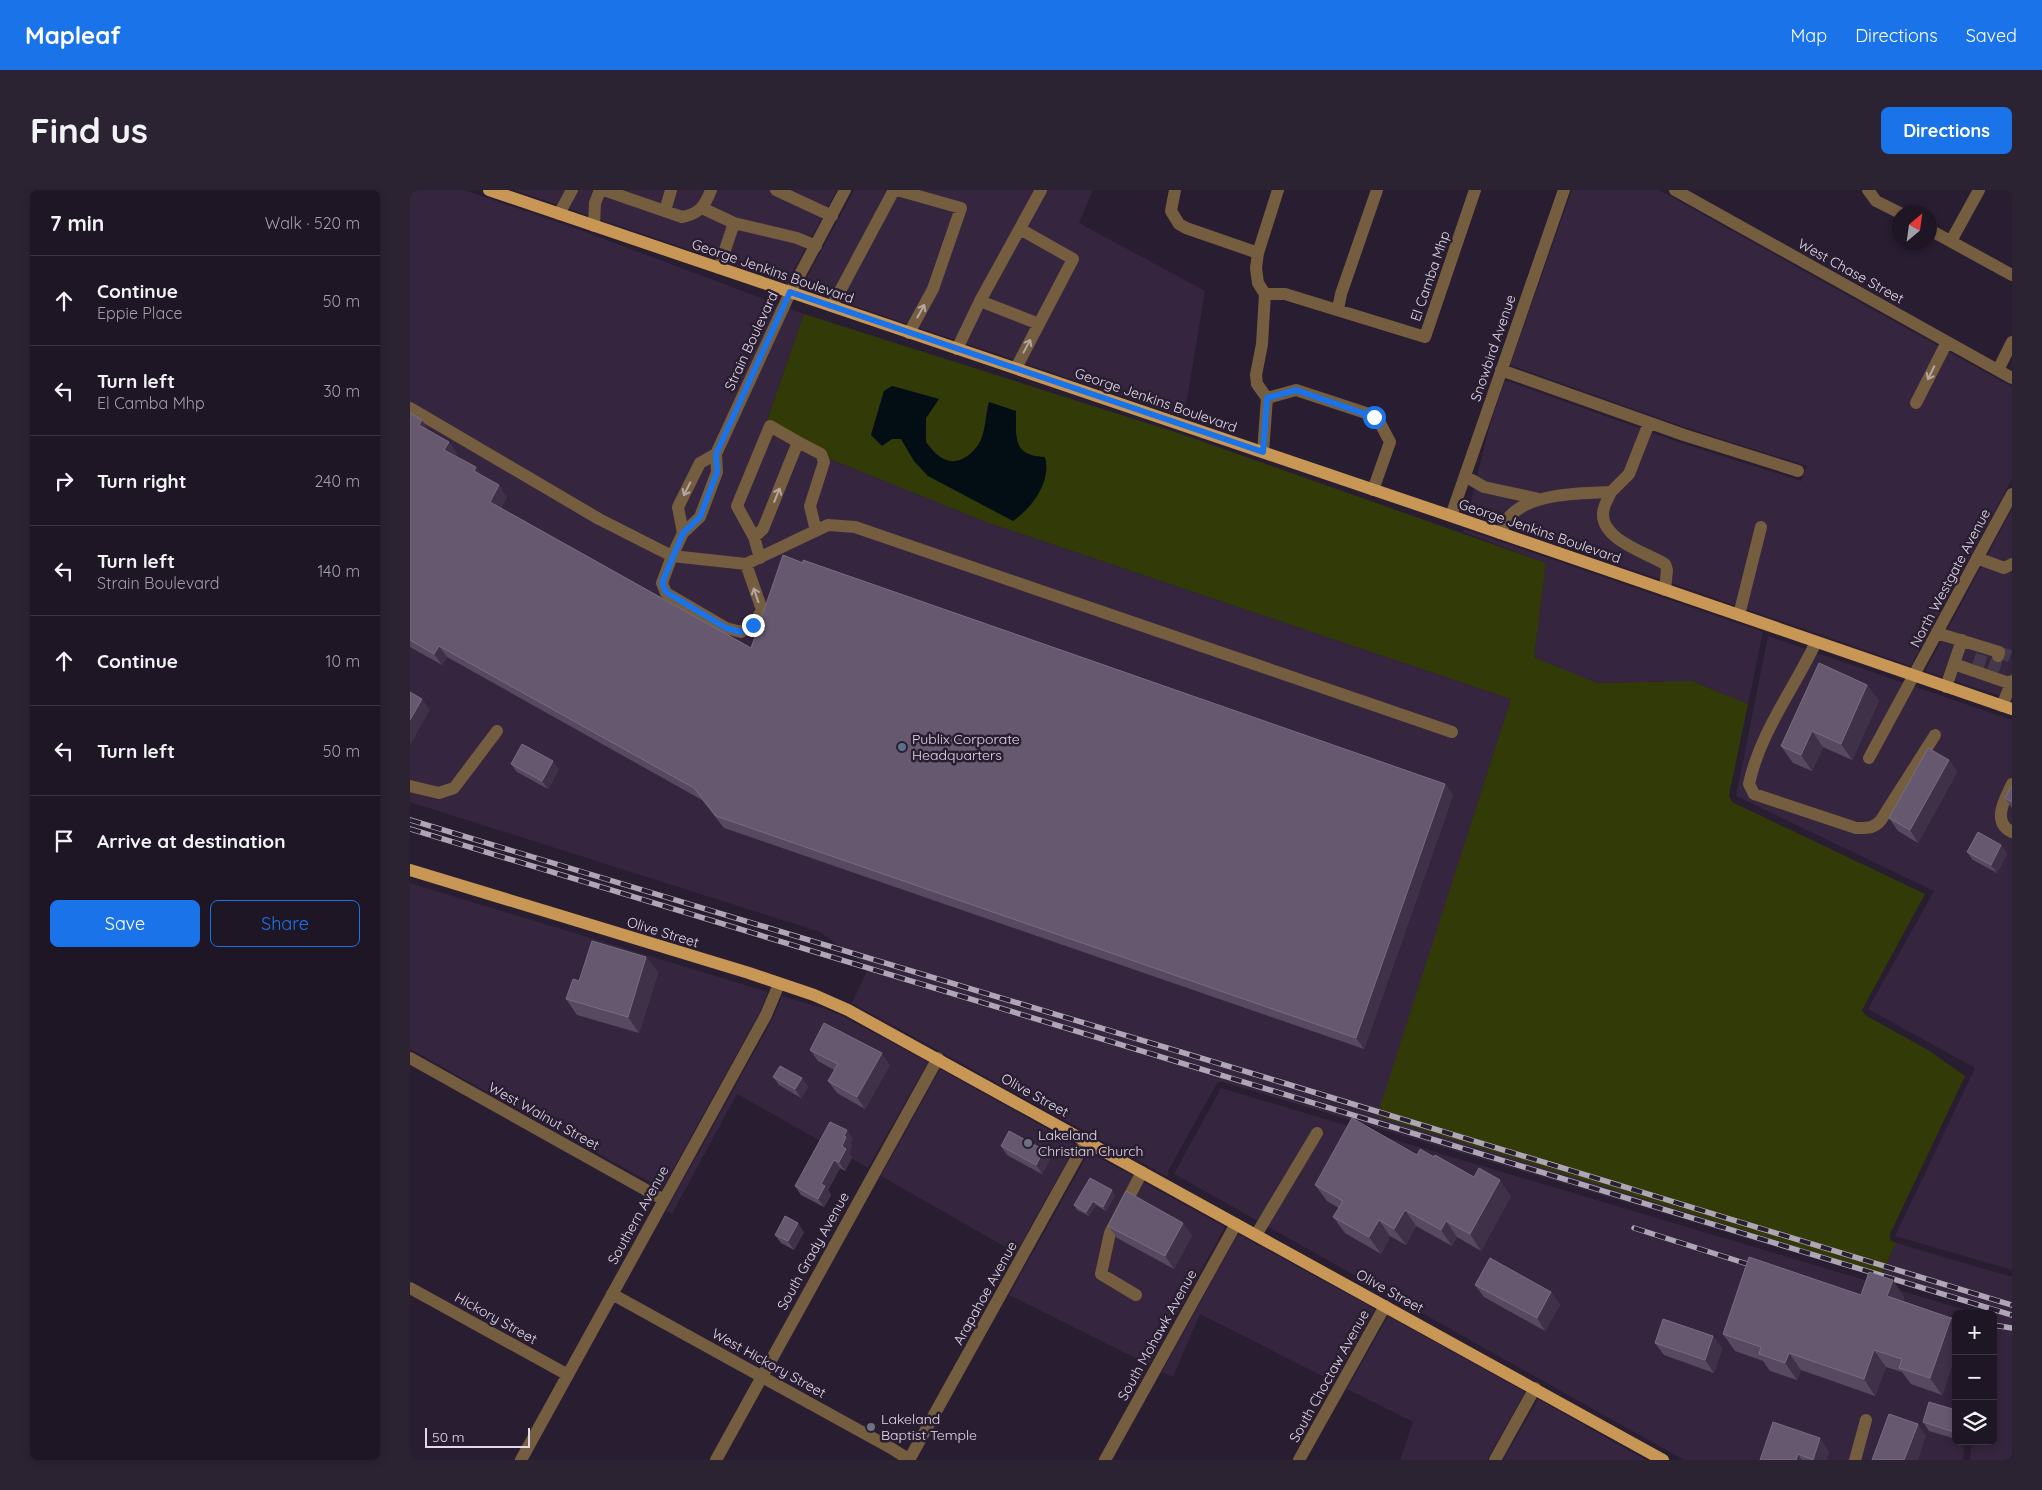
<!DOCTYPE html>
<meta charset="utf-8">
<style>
:root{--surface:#1f1625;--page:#2c2332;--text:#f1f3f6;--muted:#a19fa7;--line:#3c3542;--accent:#1a73e8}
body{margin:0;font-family:Quicksand,sans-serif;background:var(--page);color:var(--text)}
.controls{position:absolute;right:15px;bottom:15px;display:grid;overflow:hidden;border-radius:8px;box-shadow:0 2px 8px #0003}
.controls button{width:45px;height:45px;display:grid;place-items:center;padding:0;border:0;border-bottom:1px solid var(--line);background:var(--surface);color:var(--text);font:25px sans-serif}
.compass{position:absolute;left:1482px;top:15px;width:45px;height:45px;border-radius:50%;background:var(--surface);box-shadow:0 2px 8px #0003;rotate:29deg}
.scale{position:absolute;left:15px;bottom:12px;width:105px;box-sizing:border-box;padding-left:5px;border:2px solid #e1d9e7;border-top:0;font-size:14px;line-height:18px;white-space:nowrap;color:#e1d9e7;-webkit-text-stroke:4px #291d31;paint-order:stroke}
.stop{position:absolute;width:15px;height:15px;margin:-11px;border:4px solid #1a73e8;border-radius:50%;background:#fff}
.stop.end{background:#1a73e8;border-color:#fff;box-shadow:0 1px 5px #0008}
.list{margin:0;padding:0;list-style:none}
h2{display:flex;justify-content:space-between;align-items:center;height:65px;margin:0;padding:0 20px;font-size:21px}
h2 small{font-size:16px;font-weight:400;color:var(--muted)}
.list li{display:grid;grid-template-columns:32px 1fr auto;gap:15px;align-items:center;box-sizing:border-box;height:90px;padding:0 20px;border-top:1px solid var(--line)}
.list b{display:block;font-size:19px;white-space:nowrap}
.list p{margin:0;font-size:16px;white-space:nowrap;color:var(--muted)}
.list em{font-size:16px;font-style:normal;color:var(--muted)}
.actions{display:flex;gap:10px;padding:15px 20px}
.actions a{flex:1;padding:11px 0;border:1px solid var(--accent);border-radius:8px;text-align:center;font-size:18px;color:var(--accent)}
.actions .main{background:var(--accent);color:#fff}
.icon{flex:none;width:28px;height:28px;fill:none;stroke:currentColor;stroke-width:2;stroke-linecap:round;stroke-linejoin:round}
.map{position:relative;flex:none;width:1602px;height:1270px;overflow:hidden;border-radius:8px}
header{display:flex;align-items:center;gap:30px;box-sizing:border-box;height:70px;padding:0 25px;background:var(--accent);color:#fff}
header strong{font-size:24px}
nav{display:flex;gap:28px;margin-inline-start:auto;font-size:18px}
.intro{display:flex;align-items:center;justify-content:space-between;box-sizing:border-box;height:120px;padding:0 30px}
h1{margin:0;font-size:35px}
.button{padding:12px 22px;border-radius:8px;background:var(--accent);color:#fff;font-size:18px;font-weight:700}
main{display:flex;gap:30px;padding:0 30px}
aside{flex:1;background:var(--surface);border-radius:8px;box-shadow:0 2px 8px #0003}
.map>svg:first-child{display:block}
.built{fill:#35253e}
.green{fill:#323b08;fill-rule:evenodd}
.water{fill:#020e14}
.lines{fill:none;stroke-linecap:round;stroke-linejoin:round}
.minor-tunnel{stroke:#45394c;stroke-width:12;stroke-dasharray:12 6;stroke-linecap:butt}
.minor{stroke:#755d3f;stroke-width:12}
.major{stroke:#c89756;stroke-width:12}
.rail-casing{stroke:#afa6b5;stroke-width:5.5}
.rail{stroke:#291d31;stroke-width:4;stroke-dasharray:11;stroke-linecap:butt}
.wall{fill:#574a60}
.shaded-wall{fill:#3f3147}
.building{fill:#66596f;stroke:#796d82}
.oneway{stroke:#b6a7a4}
.route{stroke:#1a73e8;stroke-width:6}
.service-dot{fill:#5c6f8a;stroke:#291d31;stroke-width:2}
.worship-dot{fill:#6b7280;stroke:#291d31;stroke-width:2}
.labels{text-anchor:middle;stroke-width:5;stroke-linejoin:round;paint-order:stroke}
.street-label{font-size:14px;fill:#e1d9e7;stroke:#291d31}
.poi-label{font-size:14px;fill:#e1d9e7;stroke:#291d31;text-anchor:start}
</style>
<header>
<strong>Mapleaf</strong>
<nav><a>Map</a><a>Directions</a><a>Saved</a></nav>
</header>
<div class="intro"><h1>Find us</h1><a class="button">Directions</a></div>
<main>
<aside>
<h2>7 min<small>Walk · 520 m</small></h2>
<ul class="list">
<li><svg class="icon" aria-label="ahead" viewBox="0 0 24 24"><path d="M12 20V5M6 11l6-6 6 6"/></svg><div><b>Continue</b><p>Eppie Place</p></div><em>50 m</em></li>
<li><svg class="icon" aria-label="left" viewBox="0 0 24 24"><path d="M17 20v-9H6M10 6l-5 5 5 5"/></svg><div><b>Turn left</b><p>El Camba Mhp</p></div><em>30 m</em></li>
<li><svg class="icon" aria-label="right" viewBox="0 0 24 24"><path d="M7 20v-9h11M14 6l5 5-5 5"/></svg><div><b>Turn right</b></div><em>240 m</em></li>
<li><svg class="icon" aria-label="left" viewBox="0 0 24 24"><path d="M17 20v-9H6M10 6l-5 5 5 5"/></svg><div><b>Turn left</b><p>Strain Boulevard</p></div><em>140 m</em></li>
<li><svg class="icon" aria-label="ahead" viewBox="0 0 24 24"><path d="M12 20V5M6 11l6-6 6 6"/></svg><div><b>Continue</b></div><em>10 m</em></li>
<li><svg class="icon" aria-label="left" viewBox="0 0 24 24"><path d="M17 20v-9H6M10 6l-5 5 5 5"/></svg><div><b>Turn left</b></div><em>50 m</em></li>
<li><svg class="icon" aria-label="arrive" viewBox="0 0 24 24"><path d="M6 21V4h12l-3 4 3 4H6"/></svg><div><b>Arrive at destination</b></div></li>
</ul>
<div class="actions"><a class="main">Save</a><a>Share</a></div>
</aside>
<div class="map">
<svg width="1602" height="1270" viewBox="0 0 1602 1270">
<rect width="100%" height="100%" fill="#291d31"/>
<!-- built -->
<path class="built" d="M0 0H54L162 37 394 124 353 242 576 332 1101 509 968 926 1472 1083 1486 1053 1602 1087V1270H1560L1562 1251H1583V1124H1576L1574 1119 813 892H809L806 895 758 981V987L442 813 459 777 410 742 0 612Z
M104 0H427L377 93Z
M444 0H683L669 33 795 101 774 227 391 98Z
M1162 0H1249L1602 197V289L1501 476 1058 323 1079 238 1095 190 1271 253 1391 291 1397 276 1277 238 1100 175Z
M1602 319V510L1515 481Z
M1054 339 1353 442 1338 514 1282 491 1187 493 1124 467 1136 373 1053 342Z
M1358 446 1602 530V1080L1485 1046 1565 878 1458 819 1524 701 1326 606Z
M0 693 358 802 350 822 252 999 0 859Z
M372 806 416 819 434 827 518 872 458 978 327 904 262 1024 256 1021 363 828Z
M530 879 666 955 606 1063 471 986Z
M811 898 1569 1124H1546V1251H1555L1553 1270H1274L764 984Z
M679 962 815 1037 739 1175 599 1105Z
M828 1044 965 1119 924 1192 790 1124 763 1187 752 1182Z
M978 1126 1115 1202 1077 1270H990L1003 1232 937 1199Z
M1128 1209 1236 1270H1093Z"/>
<!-- green -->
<path class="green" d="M394 124 771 244 1136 373 1124 467 1187 493 1282 491 1338 514 1319 605 1322 612 1515 704 1452 820 1455 825 1518 860 1555 886 1480 1044V1050L1486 1053 1472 1083 967 926 1101 509 576 332 353 242ZM482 196 529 209 516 228V252C522 260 529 269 540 271 554 273 568 259 572 247 576 235 575 224 579 212L606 221C606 247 602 266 635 267L518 286 504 271 491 249H482L461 245 474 201Z"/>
<!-- water -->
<path class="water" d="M482 196 529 209 516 228V252C522 260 529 269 540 271 554 273 568 259 572 247 576 235 576 224 579 212L606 221C606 247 602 266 635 267 642 291 622 318 603 331L518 286 504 271 491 249H482L472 256 461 245 474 201Z"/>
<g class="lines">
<!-- minor-tunnel -->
<path class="minor-tunnel" d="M1589 462 1602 467
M1568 476 1573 461
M1583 481 1588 466"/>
<!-- minor -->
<path class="minor" d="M194 0 272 27C289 24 295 16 301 0
M366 0 422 26
M487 0 551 18 523 99 499 143
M765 0 761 21 769 34 776 38 848 63
M1265 0 1602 188
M1458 0 1466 11 1490 23
M292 18 324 33 309 78
M255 21 261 0
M149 24 162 0
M324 33 387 48 406 56
M184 36 185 13 190 0
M1520 40 1602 85
M1541 51 1569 0
M855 104H875L1015 147 1065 0
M570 111 629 134
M422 116 484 0
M928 119 931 104 967 0
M547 159 570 111 631 0
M606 178 663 69 610 39
M1091 180 1274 245 1388 281
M1588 180 1602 152
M857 208 886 200 956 223 970 233 980 252 963 300
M1506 213 1537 152
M0 218 189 329 262 366 336 374 418 335 445 337 1042 542
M388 252 411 264 414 272 400 316 406 341
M853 262 857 208 847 194 846 185 852 154 855 104 848 93 846 78 848 63 868 0
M1055 286 1074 297 1129 309
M1201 302C1198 309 1193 316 1193 324 1192 350 1237 363 1255 374L1257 380 1255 400
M1041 326 1154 0
M273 343 268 317 290 273 306 264
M1090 343C1093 338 1096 330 1100 326 1121 303 1172 303 1201 302L1219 284 1239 233
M344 347 353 339 388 252 360 236 327 316 344 347 350 368
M1567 368 1594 378 1602 374
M336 374 352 420 343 435 331 442 316 438 256 403 252 393 262 366 273 343 290 327 307 282 306 264 380 103 435 0
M1329 425 1351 337
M1527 443 1589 462 1588 466
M1406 452C1384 499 1350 542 1339 594L1344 604 1446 638C1456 638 1464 639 1471 630L1525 545
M1544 474 1602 494
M1536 497 1552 450
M1592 516 1602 491
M1459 568 1602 304
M1602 594C1595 609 1581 632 1602 642
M0 596 29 603 44 598 87 541
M0 868 254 1010
M846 1045 907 943
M0 1098 158 1185
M202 1104 481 1258 500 1270
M726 1105 691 1084 700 1043 732 982
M111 1270 356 825 369 794
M306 1270 528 868
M499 1270 676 951
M695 1270 826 1034
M889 1270 975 1116
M1085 1270 1125 1198
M1445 1270 1456 1230"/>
<!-- major -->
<path class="major" d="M79 0 1041 326 1602 519
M0 680 339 783 404 805 438 820 1253 1270"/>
<!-- rail casing -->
<g class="rail-casing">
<path id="rail" d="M0 630 877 894 1602 1115
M0 639 1602 1125
M1224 1038 1350 1078
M1528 1129 1546 1131
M1583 1135 1602 1138"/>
</g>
<!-- rail -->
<use href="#rail" class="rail"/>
</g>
<!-- wall -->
<path class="wall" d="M0 223 19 241 39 252 47 264 45 266 72 286 97 307 91 318 341 458 393 373 1035 594 1043 605 954 859 314 638 292 610 37 467 32 475 0 457Z
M1457 495 1469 511 1442 570 1413 557 1402 581 1383 573 1371 556Z
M1539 570 1547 582 1508 653 1488 641 1479 628Z
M101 574 149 579 138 599 107 582Z
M1602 595V618L1595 608Z
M1591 655 1597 664 1587 683 1563 670 1557 662Z
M236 767 248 783 229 843 167 825 156 809 169 791Z
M400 860 480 875 455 919 427 903 418 891 424 880 408 871Z
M363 887 392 888 398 897 391 908 369 895Z
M443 949 440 953 442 956 439 963 442 967 435 981 430 978 418 1000 421 1005 414 1017 391 1005 385 996Z
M591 956 640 969 632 984 597 965Z
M1007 965 1024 967 1101 1006 1071 1061 1047 1047 1042 1056 1006 1036 996 1055 980 1046 971 1064 935 1043 923 1027 929 1018 917 1011 905 995Z
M705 1005 696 1021 686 1015 679 1026 667 1020 664 1015Z
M698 1036 782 1045 764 1079 707 1048Z
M394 1042 384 1060 371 1053 365 1045Z
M1065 1095 1141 1102 1150 1115 1135 1141 1074 1107Z
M1494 1107 1493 1111 1541 1128 1546 1135V1164L1532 1205 1501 1194 1492 1182 1476 1177 1465 1206 1391 1180 1387 1190 1360 1181 1353 1171 1325 1161 1313 1144Z
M1303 1146 1312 1159 1304 1183 1254 1165 1245 1153Z
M1546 1220V1249L1519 1241 1513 1232Z
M1419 1261 1416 1270H1350Z"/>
<!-- shaded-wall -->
<path class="shaded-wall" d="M12 230 20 242 9 235Z
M39 252 47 264 42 272 34 260Z
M66 277 74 289 64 281Z
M89 295 97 307 88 324 80 312Z
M29 456 37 467 32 475 24 464Z
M1457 495 1469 511 1442 570 1431 554Z
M12 509 20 520 1 554 0 553V530Z
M1402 541 1413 557 1402 581 1391 565Z
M1539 570 1547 582 1508 653 1500 640Z
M143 571 149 579 138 599 132 591Z
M1035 594 1043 605 954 859 946 848Z
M1591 655 1597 664 1587 683 1581 675Z
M236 767 248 783 229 843 218 827Z
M472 863 480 875 455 919 447 907Z
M392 888 398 897 391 908 385 899Z
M437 940 443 949 440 953 442 956 439 963 442 967 435 981 429 972 434 946Z
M634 960 640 969 632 984 626 975Z
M424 970 430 978 418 1000 421 1005 414 1017 408 1009 411 994Z
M1090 990 1101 1006 1071 1061 1060 1044Z
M702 1000 705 1005 696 1021 693 1017Z
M683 1011 686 1015 679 1026 676 1022Z
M995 1020 1006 1036 996 1055 984 1039Z
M969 1030 980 1046 971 1064 959 1047Z
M1036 1031 1047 1047 1042 1056 1031 1040Z
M388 1033 394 1042 384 1060 378 1051Z
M773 1033 782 1045 764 1079 755 1066Z
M1483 1090 1494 1107 1489 1123 1477 1106Z
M1141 1102 1150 1115 1135 1141 1127 1128Z
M1541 1128 1546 1135V1164L1532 1205 1520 1188Z
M1303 1146 1312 1159 1304 1183 1295 1170Z
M1464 1160 1476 1177 1465 1206 1454 1189Z
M1379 1163 1391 1180 1387 1190 1375 1173Z
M1508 1234 1516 1246 1508 1270H1494Z
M1410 1248 1419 1261 1416 1270H1403Z
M1388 1264 1392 1270H1386Z"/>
<!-- building -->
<path class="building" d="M0 223 12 230 9 235 39 252 34 260 66 277 64 281 89 295 80 312 341 458 373 365 393 373V370L1035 594 946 848 306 626 284 598 29 456 24 464 0 450Z
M1409 473 1457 495 1431 554 1402 541 1391 565 1371 556Z
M0 502 12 509 0 530Z
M112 554 143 571 132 591 101 574Z
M1518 558 1539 570 1500 640 1479 628Z
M1602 595V612L1595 608Z
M1568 642 1591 655 1581 675 1557 662Z
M182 751 236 767 218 827 156 809 163 789 169 791Z
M414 833 472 863 447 907 418 891 428 874 400 860Z
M370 876 392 888 385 899 363 887Z
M942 928 1007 965 1010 959 1024 967 1025 965 1064 987 1069 978 1090 990 1060 1044 1036 1031 1031 1040 995 1020 984 1039 969 1030 959 1047 923 1027 933 1011 905 995Z
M420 932 437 940 434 946 436 947 432 956 436 959 429 972 424 970 411 994 415 996 408 1009 385 996Z
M599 941 634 960 626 975 591 956Z
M680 988 702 1000 693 1017 683 1011 676 1022 664 1015Z
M716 1001 773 1033 755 1066 698 1036Z
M375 1026 388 1033 378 1051 365 1045Z
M1339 1067 1451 1105 1459 1082 1483 1090 1477 1106 1541 1128 1520 1188 1489 1178 1492 1169 1464 1160 1454 1189 1379 1163 1375 1173 1349 1164 1351 1157 1313 1144Z
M1080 1068 1141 1102 1127 1128 1065 1095Z
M1253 1129 1303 1146 1295 1170 1245 1153Z
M1519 1212 1546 1220V1236L1544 1242 1513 1232Z
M1479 1224 1508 1234 1494 1270H1462Z
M1363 1232 1410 1248 1403 1270 1388 1264 1386 1270H1350Z"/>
<!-- one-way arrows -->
<defs><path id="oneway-shaft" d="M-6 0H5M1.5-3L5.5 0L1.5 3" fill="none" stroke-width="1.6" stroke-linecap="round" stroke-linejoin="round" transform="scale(1.25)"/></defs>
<g class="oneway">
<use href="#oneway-shaft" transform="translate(511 121) rotate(-61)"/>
<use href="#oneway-shaft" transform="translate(617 156) rotate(-62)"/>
<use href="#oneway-shaft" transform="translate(1521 183) rotate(116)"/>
<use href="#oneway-shaft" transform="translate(277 299) rotate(117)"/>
<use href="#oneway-shaft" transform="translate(367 305) rotate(-68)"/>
<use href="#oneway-shaft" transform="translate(346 405) rotate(-109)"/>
</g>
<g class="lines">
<!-- route -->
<path class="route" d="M343 435 331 442 316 438 256 402 252 393 273 343 290 327 307 282 306 264 380 102 853 262 857 208 886 200 964 227"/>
</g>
<!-- markers -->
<circle class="service-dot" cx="492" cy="557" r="5"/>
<g class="worship-dot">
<circle cx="618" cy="953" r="5"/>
<circle cx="461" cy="1237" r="5"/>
</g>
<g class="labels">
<!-- street labels -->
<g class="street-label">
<text transform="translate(363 81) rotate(19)" y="5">George Jenkins Boulevard</text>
<text transform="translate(1441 81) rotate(29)" y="5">West Chase Street</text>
<text transform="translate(1020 86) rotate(-71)" y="5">El Camba Mhp</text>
<text transform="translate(341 151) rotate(-65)" y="5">Strain Boulevard</text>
<text transform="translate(1083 158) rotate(-71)" y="5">Snowbird Avenue</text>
<text transform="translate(746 210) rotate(19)" y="5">George Jenkins Boulevard</text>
<text transform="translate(1130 341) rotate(19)" y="5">George Jenkins Boulevard</text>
<text transform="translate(1540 388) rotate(-62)" y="5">North Westgate Avenue</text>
<text transform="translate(253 742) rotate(17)" y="5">Olive Street</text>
<text transform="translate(625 905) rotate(29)" y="5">Olive Street</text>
<text transform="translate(134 926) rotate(29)" y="5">West Walnut Street</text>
<text transform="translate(228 1025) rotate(-61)" y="5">Southern Avenue</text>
<text transform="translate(403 1061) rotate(-61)" y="5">South Grady Avenue</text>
<text transform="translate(980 1101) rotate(29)" y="5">Olive Street</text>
<text transform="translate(575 1103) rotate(-61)" y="5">Arapahoe Avenue</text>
<text transform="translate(86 1128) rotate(29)" y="5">Hickory Street</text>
<text transform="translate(747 1145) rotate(-61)" y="5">South Mohawk Avenue</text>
<text transform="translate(359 1173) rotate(29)" y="5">West Hickory Street</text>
<text transform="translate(919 1186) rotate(-61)" y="5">South Choctaw Avenue</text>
</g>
<!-- poi labels -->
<g class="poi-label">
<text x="502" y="554">Publix Corporate<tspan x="502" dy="16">Headquarters</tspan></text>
<text x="628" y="950">Lakeland<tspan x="628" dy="16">Christian Church</tspan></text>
<text x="471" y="1234">Lakeland<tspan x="471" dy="16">Baptist Temple</tspan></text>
</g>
</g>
</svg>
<div class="controls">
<button>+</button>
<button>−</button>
<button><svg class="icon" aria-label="layers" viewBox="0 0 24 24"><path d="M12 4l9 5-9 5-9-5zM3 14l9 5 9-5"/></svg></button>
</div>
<svg class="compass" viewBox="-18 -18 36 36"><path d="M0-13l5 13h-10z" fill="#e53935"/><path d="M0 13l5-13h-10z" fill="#a19fa7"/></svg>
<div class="scale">50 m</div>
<div class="stop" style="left:964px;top:227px"></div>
<div class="stop end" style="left:343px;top:435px"></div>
</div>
</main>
